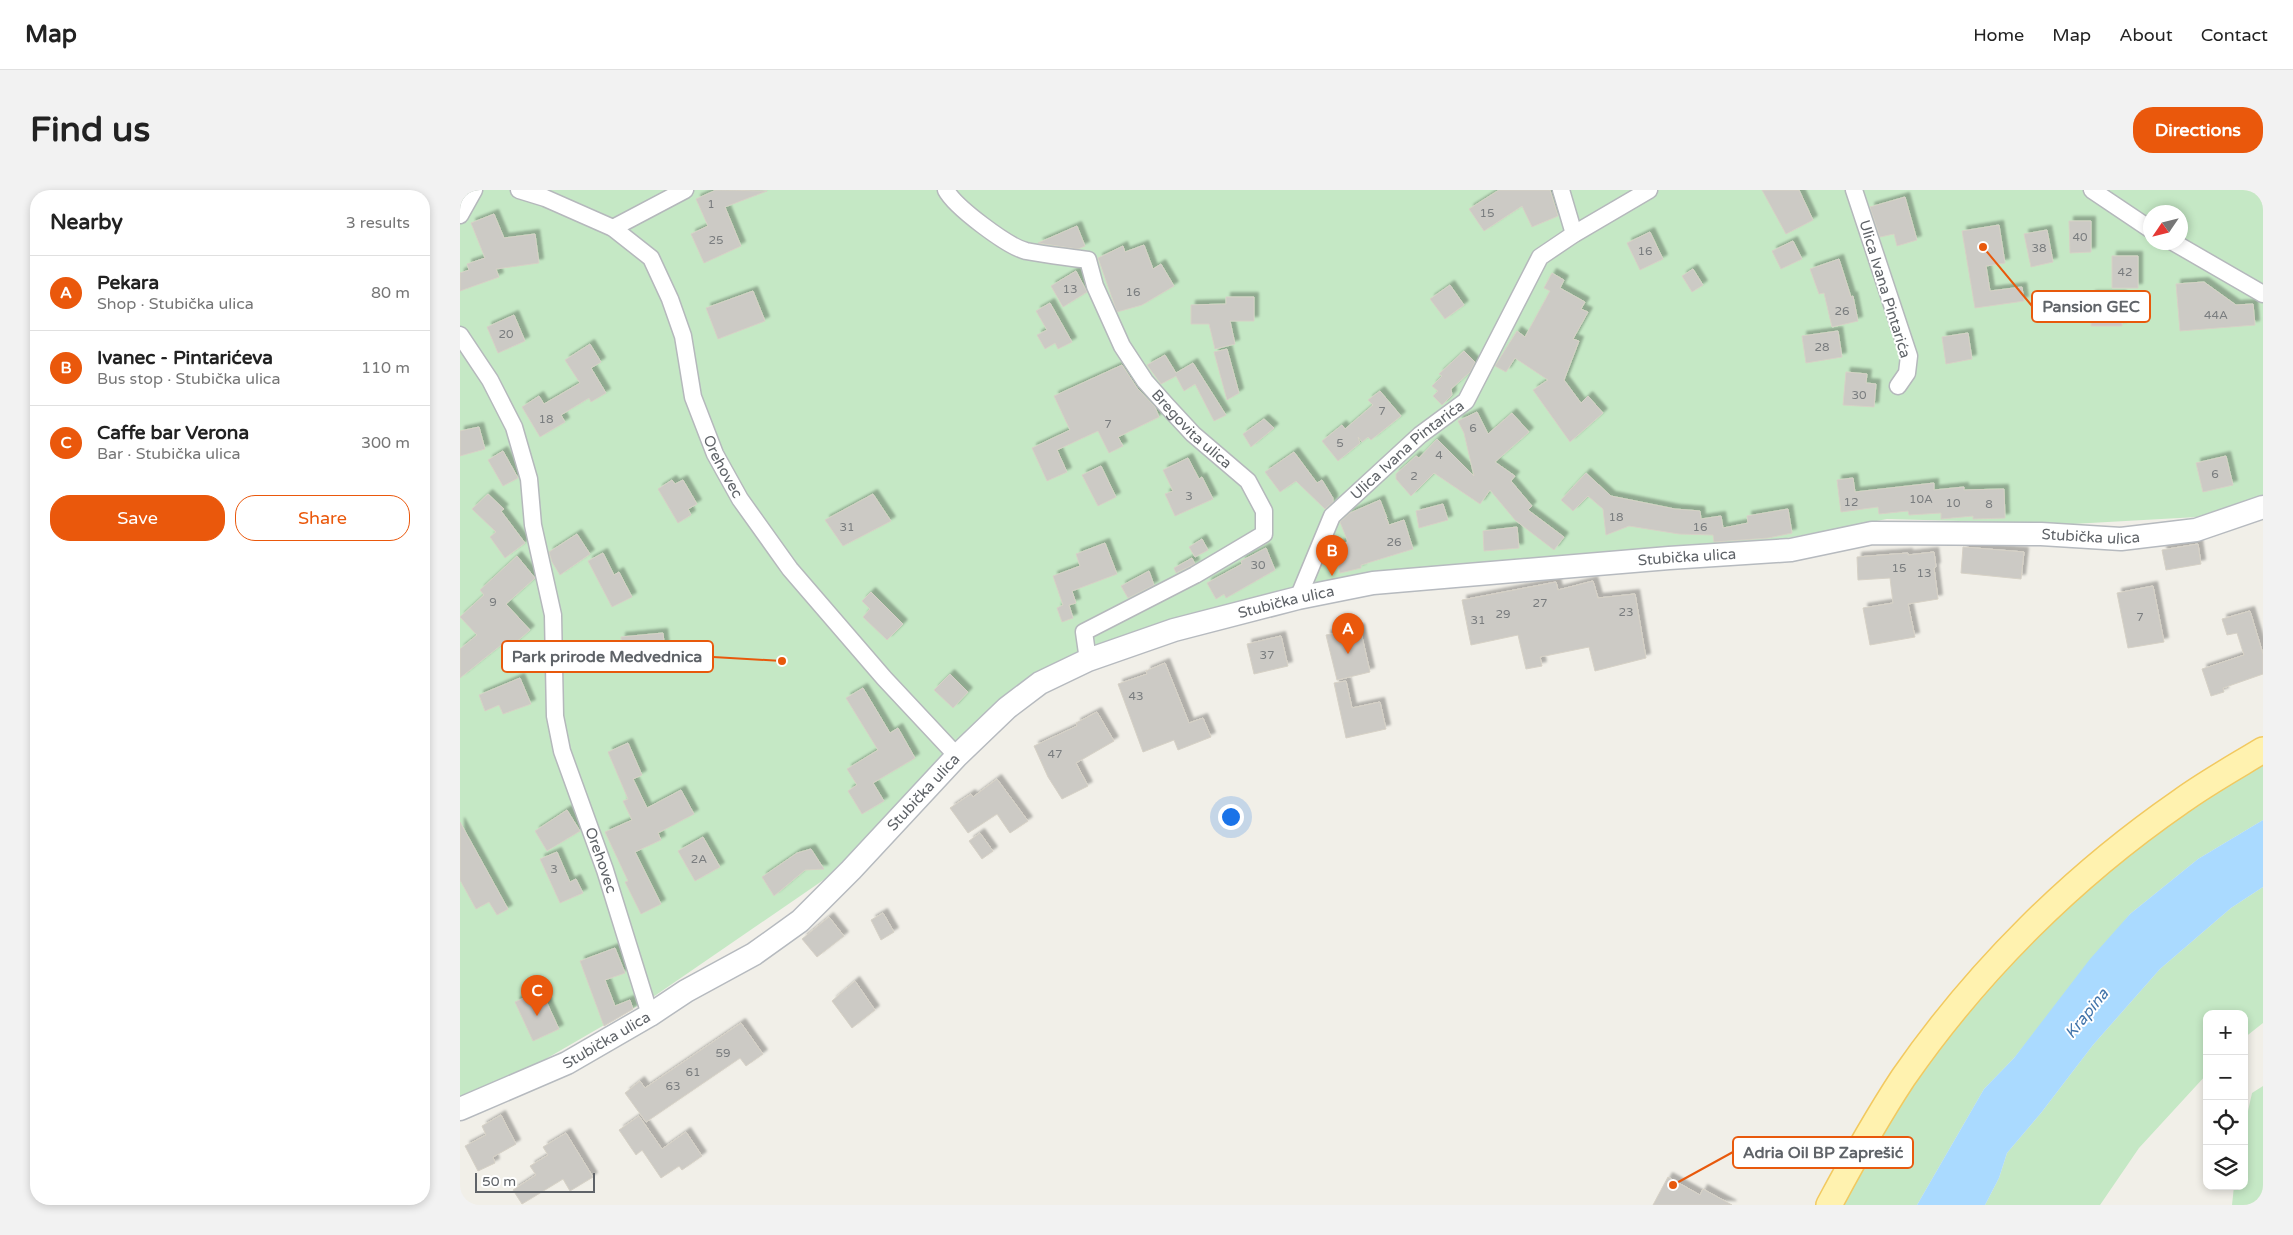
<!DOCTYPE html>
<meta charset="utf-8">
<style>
:root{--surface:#fff;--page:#f2f2f2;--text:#222;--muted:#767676;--line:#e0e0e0;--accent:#ea580c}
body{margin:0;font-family:"Varela Round",sans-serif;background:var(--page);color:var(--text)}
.controls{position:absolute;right:15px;bottom:15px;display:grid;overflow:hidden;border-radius:10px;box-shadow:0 2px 8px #0003}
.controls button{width:45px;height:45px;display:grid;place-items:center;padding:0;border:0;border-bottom:1px solid var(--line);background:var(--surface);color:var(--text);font:25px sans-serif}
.compass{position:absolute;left:1683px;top:15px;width:45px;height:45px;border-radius:50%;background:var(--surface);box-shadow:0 2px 8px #0003;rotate:235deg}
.scale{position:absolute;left:15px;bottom:12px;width:120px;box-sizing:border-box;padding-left:5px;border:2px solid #5f6368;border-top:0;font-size:14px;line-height:18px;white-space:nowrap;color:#5f6368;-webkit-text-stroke:4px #fff;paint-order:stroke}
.you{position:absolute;left:770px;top:626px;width:18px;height:18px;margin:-12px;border:4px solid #fff;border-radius:50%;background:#1a73e8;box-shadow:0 0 0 8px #1a73e833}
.badge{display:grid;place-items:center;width:32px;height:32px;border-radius:50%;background:var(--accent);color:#fff;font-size:16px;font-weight:700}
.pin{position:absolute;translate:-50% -41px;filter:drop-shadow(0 1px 2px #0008)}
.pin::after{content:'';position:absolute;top:26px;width:18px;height:15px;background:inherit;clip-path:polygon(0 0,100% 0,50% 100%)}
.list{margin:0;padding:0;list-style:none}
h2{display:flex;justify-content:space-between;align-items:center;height:65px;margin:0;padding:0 20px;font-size:21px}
h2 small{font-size:16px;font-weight:400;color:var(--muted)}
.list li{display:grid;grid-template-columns:32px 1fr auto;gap:15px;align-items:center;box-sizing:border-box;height:75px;padding:0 20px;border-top:1px solid var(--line)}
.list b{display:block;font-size:19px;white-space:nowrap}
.list p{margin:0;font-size:16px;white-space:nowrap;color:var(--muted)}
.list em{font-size:16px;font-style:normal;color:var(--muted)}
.actions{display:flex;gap:10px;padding:15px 20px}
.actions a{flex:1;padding:11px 0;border:1px solid var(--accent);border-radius:20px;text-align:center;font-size:18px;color:var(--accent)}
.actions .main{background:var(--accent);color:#fff}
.icon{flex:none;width:28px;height:28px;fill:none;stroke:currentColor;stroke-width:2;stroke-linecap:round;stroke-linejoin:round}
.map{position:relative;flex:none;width:1803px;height:1015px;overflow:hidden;border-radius:20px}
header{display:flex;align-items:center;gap:30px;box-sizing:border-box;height:70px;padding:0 25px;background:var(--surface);border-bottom:1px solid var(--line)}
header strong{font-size:24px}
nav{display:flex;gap:28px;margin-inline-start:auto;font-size:18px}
.intro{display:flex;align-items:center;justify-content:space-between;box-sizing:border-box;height:120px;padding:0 30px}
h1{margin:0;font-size:35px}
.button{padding:12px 22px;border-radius:20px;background:var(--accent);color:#fff;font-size:18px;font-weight:700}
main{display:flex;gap:30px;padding:0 30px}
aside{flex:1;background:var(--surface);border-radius:20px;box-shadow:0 2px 8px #0003}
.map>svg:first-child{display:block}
.green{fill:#c5e8c5;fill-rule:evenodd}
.water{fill:#aadaff}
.building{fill:#cccac5;stroke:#d6d1c6;filter:url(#shadow)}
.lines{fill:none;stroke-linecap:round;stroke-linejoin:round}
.street-casing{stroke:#b5b8bc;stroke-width:19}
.secondary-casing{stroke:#b6babf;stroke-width:25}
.primary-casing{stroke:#f2c960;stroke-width:28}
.street{stroke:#fff;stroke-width:16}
.secondary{stroke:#fff;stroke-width:22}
.primary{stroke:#fff2af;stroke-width:25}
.labels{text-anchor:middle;stroke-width:4;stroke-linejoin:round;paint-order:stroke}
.number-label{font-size:12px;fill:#7a7d7f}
.street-label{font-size:15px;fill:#5f6368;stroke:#fff}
.water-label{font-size:16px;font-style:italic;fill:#4174aa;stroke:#fff}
.leader{fill:none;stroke:#e8590c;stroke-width:2}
.callout-dot{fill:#e8590c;stroke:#fff;stroke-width:2}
.callout{fill:#fff;stroke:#e8590c;stroke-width:2}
.callout-label{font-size:16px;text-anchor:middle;font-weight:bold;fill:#5f6368}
</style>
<header>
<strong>Map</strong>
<nav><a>Home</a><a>Map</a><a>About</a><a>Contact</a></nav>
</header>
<div class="intro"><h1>Find us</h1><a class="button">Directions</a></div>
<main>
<aside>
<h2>Nearby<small>3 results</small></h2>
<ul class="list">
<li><span class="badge">A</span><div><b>Pekara</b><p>Shop · Stubička ulica</p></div><em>80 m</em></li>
<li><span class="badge">B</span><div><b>Ivanec - Pintarićeva</b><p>Bus stop · Stubička ulica</p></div><em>110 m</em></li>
<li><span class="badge">C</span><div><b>Caffe bar Verona</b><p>Bar · Stubička ulica</p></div><em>300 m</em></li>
</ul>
<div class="actions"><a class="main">Save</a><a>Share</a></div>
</aside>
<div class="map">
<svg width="1803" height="1015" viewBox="0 0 1803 1015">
<defs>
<filter id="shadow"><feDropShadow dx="4.5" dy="-4.5" stdDeviation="1" flood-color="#0004"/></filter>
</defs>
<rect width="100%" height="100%" fill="#f1efe8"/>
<!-- green -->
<path class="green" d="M0 0H1803V306L1737 327 1612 334 1427 329 1222 368 942 390 714 440 572 501 378 680 196 805 65 881 0 906ZM1690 22H1720V52H1690Z
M1803 573V630L1738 669 1670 724 1554 868 1524 899 1457 1015H1379L1466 873 1519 808 1585 736 1642 682 1706 634Z
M1803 697V833L1784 848V824H1747V884L1679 958 1640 1015H1525L1539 988 1547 963 1581 923 1633 855 1700 779 1771 718Z
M1803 896V1015H1772L1774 996H1784V939L1792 903Z"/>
<!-- water -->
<path class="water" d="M1803 630V697L1771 718 1700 779 1633 855 1581 923 1547 963 1539 988 1525 1015H1457L1524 899 1554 868 1630 769 1670 724 1738 669Z"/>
<!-- building -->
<path class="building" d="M256 0 307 1 265 17 281 56 244 73 231 44 248 36 236 9Z
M1039 0H1090L1098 26 1072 37 1062 16 1024 41 1009 19Z
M1302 0H1339L1353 30 1326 44Z
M1445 7 1457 50 1437 56 1434 44 1420 47 1410 17Z
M34 24 44 48 75 44 79 73 36 79 39 87 0 101V83L9 80 7 74 25 68 11 33Z
M1609 31H1631V62L1610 63Z
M1539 35 1545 73 1526 76 1530 101 1562 97 1564 111 1515 118 1502 41Z
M617 36 625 56 618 59 578 53Z
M1587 40 1593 72 1571 77 1564 44Z
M1190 42 1203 69 1180 80 1167 53Z
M1333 51 1342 69 1321 79 1312 61Z
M684 55 693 79 701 74 714 96 682 115 657 122 638 68 663 56 665 62Z
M1652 66H1678V98H1652Z
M1379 69 1391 107 1393 106 1398 131 1372 137 1364 103 1359 104 1350 79Z
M1233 79 1243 95 1232 102 1222 86Z
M616 81 627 102 603 117 591 96Z
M1092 83 1104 90 1100 98 1125 112 1121 119 1128 122 1113 149 1119 151 1104 190 1121 213 1128 206 1143 223 1110 252 1073 200 1088 190 1055 168 1046 182 1035 176 1057 141 1065 147 1090 101 1084 98Z
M1744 92 1776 115 1793 114 1795 135 1720 141 1716 94Z
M990 95 1004 115 985 129 970 109Z
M293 101 305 131 258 149 246 118Z
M1631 105H1662V136H1631Z
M766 107H794V131H770L775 154 755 159 749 134H731V115L766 114Z
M590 113 612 152 598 159 595 153 585 159 577 145 587 140 576 121Z
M54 125 65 151 38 163 27 137Z
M1378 141 1382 167 1346 173 1342 146Z
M1508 143 1512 169 1486 174 1482 147Z
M130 154 141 172 131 178 146 203 131 212 129 208 101 225 105 232 80 247 62 217 79 206 84 214 120 193 105 170Z
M767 159 779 203 767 210 754 162Z
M1004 161 1015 172 1010 182 991 199 992 205 982 215 973 206 978 201 972 196 982 186 979 184Z
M705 165 716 183 733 173 766 225 754 231 735 194 724 201 716 186 701 194 687 175Z
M662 175 677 198 695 217 699 227 658 247 663 256 649 263 638 241 597 260 607 282 587 291 572 258 610 240 594 206Z
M1386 182 1407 184 1406 193 1416 194 1414 217 1383 215Z
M920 201 941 226 911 250 908 247 902 252 898 247 900 253 878 271 862 251 882 235 885 239 913 215 908 210Z
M1017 222 1028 244 1052 223 1069 242 1035 272 1055 286 1051 291 1072 316 1068 320 1104 347 1094 360 1055 330 1030 300 1020 314 974 283 951 306 936 289V284L956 266 959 268 977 249 1014 286 1004 243 998 231Z
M804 229 814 238 791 257 783 244Z
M19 237 25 259 0 266V241Z
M43 261 58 288 43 296 28 270Z
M834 262 857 293 862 290 873 308V312L865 319 836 291 820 302 805 282Z
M1766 266 1773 295 1743 302 1736 273Z
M728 268 739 289 742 287 753 309 715 326 705 304 713 301 703 280Z
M641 276 656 307 638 316 622 285Z
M1126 283 1151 306 1215 319 1240 321 1241 329 1261 326 1263 338 1288 333 1287 326 1328 319 1332 343 1308 348 1254 352 1253 345 1219 344 1169 336 1146 345 1143 319 1128 306 1113 321 1101 310Z
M1393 288 1395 302 1474 293V300L1504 297V300L1544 299 1545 328 1513 329V326L1481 329V323L1449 325 1448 321 1419 324 1418 317 1381 322 1377 290Z
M212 290 215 294 223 290 237 314 228 319 231 325 218 333 198 299Z
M28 304 44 319 41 321 65 353 45 368 30 347 36 342 12 319Z
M413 304 431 331 383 356 365 330Z
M920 310 927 328 925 329H927L929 335 944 330 953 359 901 375V378L880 383 874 355 888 352 880 332 890 323Z
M983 314 988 330 959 338 956 321Z
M1057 337 1059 358 1024 361 1023 341Z
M117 344 130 364 100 385 92 372 89 362Z
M742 349 748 360 735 367 729 357Z
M645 353 657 384 612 401 616 413 609 415 613 428 602 432 597 418 603 415 593 386 620 376 616 364Z
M1738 354 1741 374 1706 380 1702 360Z
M1503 357 1564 362 1561 389 1501 383Z
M806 358 815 380 766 408 764 404 756 409 747 393 782 374 781 371Z
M1474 362 1476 377 1474 378 1478 409 1448 414 1455 447 1410 455 1403 418 1433 413 1430 388 1398 390 1397 367 1448 363V365Z
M143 363 154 385 159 382 172 407 152 417 128 371Z
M57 366 75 388 46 414 70 440 46 461 41 455 0 488V459L17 445 0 427 24 405 20 400Z
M732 368 735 374 716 383 714 378Z
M689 381 694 395 668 408 661 396Z
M1133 391 1138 408 1175 404 1186 468 1135 481 1129 457 1080 467 1082 476 1066 479 1058 445 1011 455 1002 410 1096 392 1098 400Z
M1693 396 1704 452 1668 458 1657 403Z
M411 402 443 434 427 450 403 427 410 419 402 411Z
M1790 421 1803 464V484L1763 498 1764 502 1751 506 1742 479 1784 465 1777 443 1767 445 1762 429Z
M900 438 910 482 877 490 866 445Z
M203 443 206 470 179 473 178 460 162 461 161 447Z
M821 446 828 476 794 484 787 454Z
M705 473 729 533 743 528 751 547 718 560 714 550 683 562 658 494 687 484 686 481Z
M490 484 508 502 493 518 474 500Z
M60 488 71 514 43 524 39 515 25 521 19 505Z
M886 491 892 518 920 512 926 539 886 548 874 493Z
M403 498 430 543 438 538 455 568 413 593 424 611 402 624 388 601 397 595 387 579 418 560 386 508Z
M637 522 654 551 616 573 628 596 602 609 588 587 574 556 617 536 616 533Z
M168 553 182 585 173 589 187 618 221 600 234 624 198 643 201 650 175 662 201 714 181 724 165 692 168 691 145 642 172 630 163 611 168 609 148 562Z
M537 589 568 631 550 643 537 624 508 643 490 618 511 604 513 607Z
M107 620 120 641 87 661 75 641Z
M0 632 48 719 37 725 29 712 16 719 0 690Z
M520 643 533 661 522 669 509 651Z
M243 647 260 677 235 691 218 661Z
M351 659 364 679 345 680 314 706 302 687 337 663Z
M97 662 110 692 116 689 123 703 100 713 80 669Z
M423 723 434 742 421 750 411 730Z
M369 727 384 746 357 767 342 749Z
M155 758 165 783 145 790 155 816 170 810 173 819 144 836 120 771Z
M395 791 415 820 392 838 372 811Z
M81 800 99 839 73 851 55 812Z
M281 833 303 864 286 876 280 868 186 932 165 903 180 891 185 898Z
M41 925 56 954 33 967 35 973 18 981 5 956 26 945 22 936Z
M179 926 202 959 226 942 242 966 222 980 219 976 201 988 182 960 176 965 159 940Z
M106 943 133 987 110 1001 103 989 62 1014 53 1000 76 985 70 976 88 965 83 957Z
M1208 987 1240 1005 1243 999 1272 1015H1193Z"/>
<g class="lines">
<!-- street casing -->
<g class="street-casing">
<g id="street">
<path id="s1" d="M59 0 85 8 153 38 191 68 210 109 223 146 233 207 255 264 280 309 330 379 424 488 497 566"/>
<path id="s2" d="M486 0C495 17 547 56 566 61 586 65 608 67 628 70L635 96 662 156 685 191 708 217 733 244 788 291 804 321V344L735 385 624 442 628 470"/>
<path d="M1101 0 1114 44"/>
<path d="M1394 0 1449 166 1447 183 1438 196"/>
<path d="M1632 0 1690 39"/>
<path d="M0 25 14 0"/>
<path d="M153 38 225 0"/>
<path d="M1713 52 1803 104"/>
<path id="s3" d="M0 145 30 190 54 237 69 289 73 335 93 425 95 526 102 561 145 680 190 825"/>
<path id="s4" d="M838 408 872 326 960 245 1006 211 1080 67 1114 44 1189 0"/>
</g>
</g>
<!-- secondary casing -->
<g class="secondary-casing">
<g id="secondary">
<path id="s5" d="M0 919 107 873 190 825 226 801 294 764 340 731 391 680 497 566 547 518 580 493 628 470 714 440 838 408 913 393 1209 368 1331 360 1412 343 1581 344 1661 349 1736 340 1803 317"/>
</g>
</g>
<!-- primary casing -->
<g class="primary-casing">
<path id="primary" d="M1369 1015C1392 972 1416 929 1443 888 1517 781 1613 686 1720 612 1746 593 1775 577 1803 560"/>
</g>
<!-- street -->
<use href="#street" class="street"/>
<!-- secondary -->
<use href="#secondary" class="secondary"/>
<!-- primary -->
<use href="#primary" class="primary"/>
</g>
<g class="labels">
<!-- number labels -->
<g class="number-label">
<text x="251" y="18">1</text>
<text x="1027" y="27">15</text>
<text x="1620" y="51">40</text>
<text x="256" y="54">25</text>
<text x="1579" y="62">38</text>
<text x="1185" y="65">16</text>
<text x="1665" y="86">42</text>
<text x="610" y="103">13</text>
<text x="673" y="106">16</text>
<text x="1382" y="125">26</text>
<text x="1756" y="129">44A</text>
<text x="46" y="148">20</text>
<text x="1362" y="161">28</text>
<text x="1399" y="209">30</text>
<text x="922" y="225">7</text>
<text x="86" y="233">18</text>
<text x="648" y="238">7</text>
<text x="1013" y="242">6</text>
<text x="880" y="257">5</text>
<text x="979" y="269">4</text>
<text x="1755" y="288">6</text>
<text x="954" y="290">2</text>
<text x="729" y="310">3</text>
<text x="1461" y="313">10A</text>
<text x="1391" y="316">12</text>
<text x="1493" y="317">10</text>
<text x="1529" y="318">8</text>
<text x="1156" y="331">18</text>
<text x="387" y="341">31</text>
<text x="1240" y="341">16</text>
<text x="934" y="356">26</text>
<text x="798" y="379">30</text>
<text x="1439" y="382">15</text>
<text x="1464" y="387">13</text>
<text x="33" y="416">9</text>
<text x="1080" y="417">27</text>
<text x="1166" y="426">23</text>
<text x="1043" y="428">29</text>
<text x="1680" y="431">7</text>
<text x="1018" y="434">31</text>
<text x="807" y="469">37</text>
<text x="676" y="510">43</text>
<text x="595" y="568">47</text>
<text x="239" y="673">2A</text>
<text x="94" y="683">3</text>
<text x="263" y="867">59</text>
<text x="233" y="886">61</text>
<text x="213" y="900">63</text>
</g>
<!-- street labels -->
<g class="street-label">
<text transform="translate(1425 99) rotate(73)" y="5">Ulica Ivana Pintarića</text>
<text dy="5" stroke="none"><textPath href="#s2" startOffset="366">Bregovita ulica</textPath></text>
<text dy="5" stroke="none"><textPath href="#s4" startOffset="189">Ulica Ivana Pintarića</textPath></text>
<text dy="5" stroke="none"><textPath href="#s1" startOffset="372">Orehovec</textPath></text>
<text dy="5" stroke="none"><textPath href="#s5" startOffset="1798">Stubička ulica</textPath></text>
<text dy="5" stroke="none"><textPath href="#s5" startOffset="1392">Stubička ulica</textPath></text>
<text dy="5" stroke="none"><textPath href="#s5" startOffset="988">Stubička ulica</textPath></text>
<text dy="5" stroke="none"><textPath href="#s5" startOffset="568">Stubička ulica</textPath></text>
<text dy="5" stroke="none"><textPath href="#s3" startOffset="552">Orehovec</textPath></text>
<text dy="5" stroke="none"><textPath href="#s5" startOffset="162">Stubička ulica</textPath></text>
</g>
<!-- water labels -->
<g class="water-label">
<text transform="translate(1626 823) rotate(-51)" y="6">Krapina</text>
</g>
</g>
<!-- callouts -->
<path class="leader" d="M1523 57L1572 116M322 471L253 467M1213 995L1273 962"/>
<g class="callout-dot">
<circle cx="1523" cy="57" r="5"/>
<circle cx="322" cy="471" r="5"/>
<circle cx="1213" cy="995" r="5"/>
</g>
<g class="callout">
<rect x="1572" y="101" width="118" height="31" rx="5"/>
<rect x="42" y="451" width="211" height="31" rx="5"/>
<rect x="1273" y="947" width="180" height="31" rx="5"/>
</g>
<g class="callout-label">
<text x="1631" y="122">Pansion GEC</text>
<text x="147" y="472">Park prirode Medvednica</text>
<text x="1363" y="968">Adria Oil BP Zaprešić</text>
</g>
</svg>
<div class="controls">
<button>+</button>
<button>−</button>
<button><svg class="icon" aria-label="locate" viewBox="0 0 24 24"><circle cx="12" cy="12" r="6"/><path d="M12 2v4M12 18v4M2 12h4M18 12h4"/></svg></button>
<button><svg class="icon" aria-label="layers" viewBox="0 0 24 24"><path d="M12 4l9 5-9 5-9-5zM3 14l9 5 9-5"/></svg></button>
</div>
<svg class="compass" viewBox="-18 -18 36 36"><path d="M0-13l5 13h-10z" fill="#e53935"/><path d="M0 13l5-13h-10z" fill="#767676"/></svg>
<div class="scale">50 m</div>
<div class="you"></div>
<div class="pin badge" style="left:888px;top:464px">A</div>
<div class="pin badge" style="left:872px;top:386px">B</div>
<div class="pin badge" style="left:77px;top:826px">C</div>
</div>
</main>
